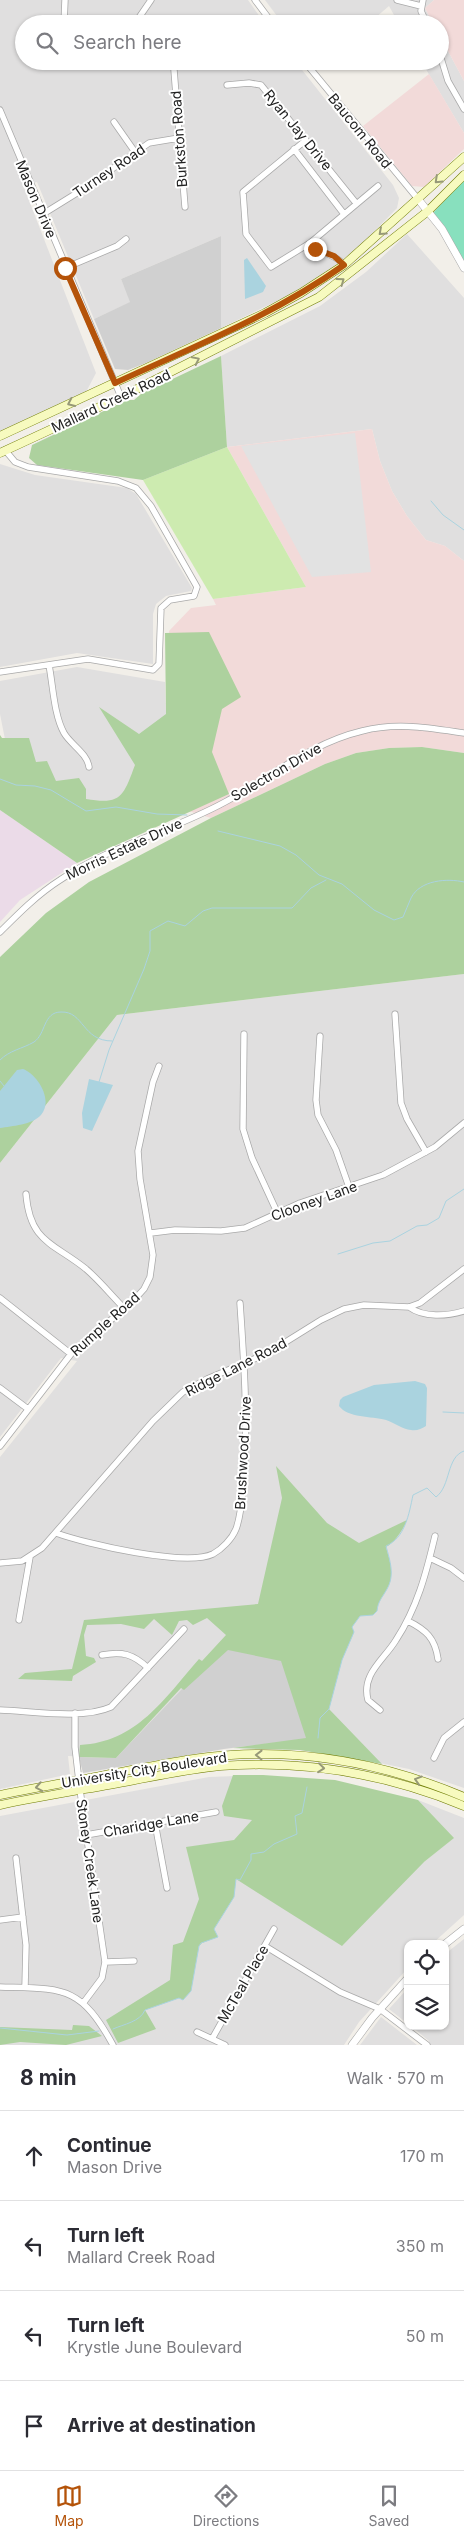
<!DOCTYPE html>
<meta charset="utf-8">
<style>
:root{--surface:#fff;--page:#f7f7f7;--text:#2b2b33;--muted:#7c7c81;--line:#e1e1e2;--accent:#b45309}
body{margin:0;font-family:Inter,sans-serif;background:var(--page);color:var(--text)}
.controls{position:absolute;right:15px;bottom:15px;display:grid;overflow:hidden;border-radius:10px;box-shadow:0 1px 4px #0004}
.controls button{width:45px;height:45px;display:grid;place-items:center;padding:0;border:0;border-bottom:1px solid var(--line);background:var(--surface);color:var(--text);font:25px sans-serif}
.stop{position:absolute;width:15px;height:15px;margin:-11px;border:4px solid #b45309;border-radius:50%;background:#fff}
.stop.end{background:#b45309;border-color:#fff;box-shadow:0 1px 5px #0008}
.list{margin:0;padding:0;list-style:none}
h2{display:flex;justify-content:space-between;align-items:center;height:65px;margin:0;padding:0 20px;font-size:21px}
h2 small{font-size:16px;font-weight:400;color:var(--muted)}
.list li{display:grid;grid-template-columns:32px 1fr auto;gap:15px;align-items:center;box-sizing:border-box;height:90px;padding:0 20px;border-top:1px solid var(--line)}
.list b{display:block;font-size:19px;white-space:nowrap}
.list p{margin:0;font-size:16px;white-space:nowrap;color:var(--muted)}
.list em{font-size:16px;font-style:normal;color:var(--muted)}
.icon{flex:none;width:28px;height:28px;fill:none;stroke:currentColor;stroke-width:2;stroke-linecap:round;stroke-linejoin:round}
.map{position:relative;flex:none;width:464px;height:2045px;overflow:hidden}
.search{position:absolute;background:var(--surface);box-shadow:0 1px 4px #0004;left:15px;right:15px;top:15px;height:55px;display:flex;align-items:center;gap:12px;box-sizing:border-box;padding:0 18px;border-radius:28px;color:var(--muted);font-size:19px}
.sheet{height:425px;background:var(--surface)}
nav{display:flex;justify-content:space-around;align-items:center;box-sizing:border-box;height:70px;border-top:1px solid var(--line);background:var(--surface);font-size:14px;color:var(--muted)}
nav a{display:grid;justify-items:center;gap:2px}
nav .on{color:var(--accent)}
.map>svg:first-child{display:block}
.residential{fill:#e0dfdf}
.commercial{fill:#f2dad9}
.industrial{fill:#ebdbe8}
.religious{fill:#d0d0d0}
.grass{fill:#cdebb0}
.forest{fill:#add19e}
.pitch{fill:#88e0be}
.parking{fill:#e2e2e2}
.water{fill:#aad3df}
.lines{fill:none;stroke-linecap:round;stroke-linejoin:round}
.stream{stroke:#aad3df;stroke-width:1}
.minor-casing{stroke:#a9a9a9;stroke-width:7}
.tertiary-casing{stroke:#a9a9a9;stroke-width:8}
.secondary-casing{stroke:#707d05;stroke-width:9}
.minor{stroke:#fff;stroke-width:5.5}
.tertiary{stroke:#fff;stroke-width:7}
.secondary{stroke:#f7fabf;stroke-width:8}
.oneway{stroke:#979978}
.route{stroke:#b45309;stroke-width:6}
.labels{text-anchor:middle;stroke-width:4;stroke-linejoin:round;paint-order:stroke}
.street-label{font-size:14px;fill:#222;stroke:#fff}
</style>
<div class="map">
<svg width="464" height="2045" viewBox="0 0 464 2045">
<rect width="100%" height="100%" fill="#f2efe9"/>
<!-- residential -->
<path class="residential" d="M0 0H248L265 24H24V61H295L393 185 399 198 397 208 360 246 319 278 285 297 221 328V236L121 279 131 302 94 319 37 182 23 185 96 373 86 392 0 432Z
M265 0H434L425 8 433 24H399L389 6 368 24H283Z
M440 36 464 81V133L421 61H440Z
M407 234 464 298V561L445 546 426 540 407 516 392 491 380 461 372 429 227 447 221 356 320 306 366 272Z
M0 464 35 475 127 488 136 494 192 588 191 591 166 596 156 604 153 614V664L77 653 0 667Z
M77 667 165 682 169 805 105 811 14 785 0 714V681Z
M464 974V1788L409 1769 365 1760 300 1750 233 1748 269 1742 261 1606 116 1758 68 1756 70 1774 0 1789V1457L77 1361 61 1358 0 1437V1163L117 1015Z
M263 1775 424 1862 453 1838 418 1800 464 1818V1915L432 1944H408V1968L359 2022 344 2045H0V1816L209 1777Z
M464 1939V2045H425L429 2041 411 2026H445V1954Z
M408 1988V2024L389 2009Z
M381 2017 417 2045H360Z"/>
<!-- commercial -->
<path class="commercial" d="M434 0H464V81L440 36V24H433L425 8Z
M429 74 464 133V149L424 187 412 186 363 126Z
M372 429 380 461 392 491 407 516 426 540 445 546 464 561V753L422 747 389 748 356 753 325 764 211 818 169 805 172 682 169 631 191 608 216 605 213 599 306 587 227 447Z"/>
<!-- industrial -->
<path class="industrial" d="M0 810 77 863 20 900 0 922Z"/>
<!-- religious -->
<path class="religious" d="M221 236V328L146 363 128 370 115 369 94 319 130 302 121 279Z
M261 1606 340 1618 306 1739 224 1749 83 1773 79 1757 116 1758Z"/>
<!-- grass -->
<path class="grass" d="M227 447 306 587 213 599 143 480Z"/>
<!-- forest -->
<path class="forest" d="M221 356 227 447 143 480 37 465 29 458 32 445 127 400H134L141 394Z
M209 632 241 697 222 709 212 752 229 794 77 863 0 810V735L2 738H29L36 762 47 761 56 781 79 778 86 789V799C121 805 123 797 135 765L99 707 139 734 166 714 165 633Z
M422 747 464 753V974L117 1015 0 1163V957L46 913 89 882 211 818 325 764 356 753 389 748Z
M276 1466 327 1523 359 1543 407 1520C403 1530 395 1542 386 1547 390 1561 395 1575 387 1589 382 1598 378 1601 377 1611L373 1615 360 1616 352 1627 354 1632 342 1660 329 1709 382 1764 300 1750 233 1748 306 1738 281 1661 228 1650 184 1690 181 1688 116 1758 79 1757 80 1745C137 1742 164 1699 199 1659L202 1661 226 1635 207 1618 193 1625 187 1620 179 1621 172 1635 154 1619 144 1629 121 1624 87 1625 84 1635 86 1656 94 1658 96 1662 73 1676 72 1681 18 1679 25 1673 72 1669 84 1620 258 1604 282 1498Z
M233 1775H263L335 1780 418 1800 454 1838 424 1862 342 1946 236 1879 234 1897 214 1929 218 1937 202 1943 199 1946 191 1991 183 2000 179 1998 145 2010 156 2029 118 2043 106 2020 170 1980 173 1945 183 1942 199 1899 186 1847 234 1840 252 1820 224 1816 222 1806Z
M73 2025 89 2026 102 2036 66 2045 20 2042 0 2045V2027L72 2030Z"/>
<!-- pitch -->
<path class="pitch" d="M464 179V264L433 213Z"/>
<!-- parking -->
<path class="parking" d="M355 433 371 572 312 577 241 446Z"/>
<!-- water -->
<path class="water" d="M247 258 266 286 263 292 245 299 244 260Z
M23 1069C37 1074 54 1100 41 1115 32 1125 12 1126 0 1128V1091L17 1070Z
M89 1079 113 1085 92 1131 83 1128 82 1113Z
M415 1381 425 1384 427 1388 426 1426C421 1429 417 1431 411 1430 402 1429 395 1423 386 1420 371 1416 348 1418 339 1406L340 1400 343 1397 374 1385Z"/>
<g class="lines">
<!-- stream -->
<path class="stream" d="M431 501 443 515 464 530
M0 779 16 785 35 786 51 790 86 811 116 807 157 814 187 815
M218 831 280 846 296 855 319 875 342 884 374 910 394 920 403 917C406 911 408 904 411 898 420 880 447 878 464 882
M0 1060C10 1050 22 1049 34 1042 46 1034 43 1012 61 1012 84 1011 82 1041 112 1041
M0 1081 4 1086
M99 1082 109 1050 144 969 150 951V931L168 921 185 926 203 911 212 908H292L311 888 326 880
M338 1254 373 1243 390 1241 417 1226 427 1225 439 1218 446 1201 464 1189
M443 1412 464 1413
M318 1738 320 1718 329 1709 342 1660 354 1632 352 1627 360 1616 373 1615 377 1611C378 1601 382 1598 387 1589 395 1575 390 1561 386 1546 405 1538 409 1514 413 1495L427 1488 436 1497C451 1486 446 1457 464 1451
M0 2028 67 2035 99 2031
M113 2029C124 2024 140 2022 145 2010L179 1998 183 2000 191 1991 199 1946 201 1943 218 1937 214 1929 234 1897 236 1879 240 1880 251 1860V1854L264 1852 274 1844 297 1834 295 1816 302 1813 307 1787"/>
<!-- minor casing -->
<g class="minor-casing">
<path id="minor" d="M255 0 273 24
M397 0 421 6
M423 0 421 11 427 24
M138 19 151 0
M64 24 65 0
M440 55 448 81 464 109
M304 61 418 199
M174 70 185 207
M227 85 249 83 261 85 356 203
M0 110 121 397
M114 122 135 152
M306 140 243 192 246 234 271 267 310 243 378 186
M294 149 344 214
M43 214 85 188 149 143 179 138
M310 243C319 254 335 253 344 265
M65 268 117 246 126 239
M49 665C53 686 54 715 64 733 71 745 87 753 89 767
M0 672 88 659 153 670 159 664 161 608 170 600 194 596 197 587 151 506 136 488 118 481 28 467 15 462 5 450
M0 932C19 913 38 894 60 880 110 846 172 831 225 802 271 777 311 743 362 731 397 722 429 728 464 733
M395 1014 401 1103 407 1119 426 1152
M244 1034 243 1129 252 1158 277 1212
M320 1036 316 1100 318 1115 336 1150 349 1187
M26 1194C30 1243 54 1243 86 1269 100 1281 111 1295 124 1308
M151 1233 175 1230 221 1231 245 1228 300 1203 383 1175 435 1147 464 1123
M0 1298 71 1354
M409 1307C424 1318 447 1316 464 1311
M0 1388 28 1409
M0 1446 71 1354 133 1301 144 1289 150 1277 153 1255 140 1179 138 1151 153 1082 159 1066
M56 1533C86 1544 186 1567 213 1554 222 1549 232 1539 236 1529 242 1513 242 1494 244 1477 248 1418 244 1361 240 1303
M430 1558 451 1568 464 1578
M0 1563 22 1561 42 1548 153 1421 183 1392 207 1379 268 1353 321 1320 344 1309 364 1305 409 1307 420 1303 464 1269
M19 1620 30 1557
M408 1621C426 1630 435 1638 438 1659
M102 1655C122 1651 133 1654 148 1668
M0 1710C32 1711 82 1720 111 1707L184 1629
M380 1710 368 1700C361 1674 384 1660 396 1640 417 1608 426 1574 435 1536
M75 1713V1747L80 1790 105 1962 102 1978 84 2002
M434 1758 444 1738 464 1722
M155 1823 167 1888
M86 1835 216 1812
M16 1858 26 1945 25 1987
M0 1920 23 1917
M265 1946 340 1992 380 2009 427 2045
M105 1962 134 1961
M0 1987C64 1989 80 1985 113 2045
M197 2032 225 2045
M212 2039 274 1929"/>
</g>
<!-- tertiary casing -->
<g class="tertiary-casing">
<path id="tertiary" d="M418 199 442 229 464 268
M445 1944 464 1929
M352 2045 372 2018 408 1978"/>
</g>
<!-- secondary casing -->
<g class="secondary-casing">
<path id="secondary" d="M0 436 265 313 301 293 344 265 464 157
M0 453 121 397 319 297 428 211 464 175
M0 1795C38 1787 77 1781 115 1773 154 1766 192 1757 231 1755 311 1750 391 1766 464 1797
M0 1805C43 1796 87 1789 130 1781 160 1775 190 1769 220 1766 304 1760 387 1774 464 1806"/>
</g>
<!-- minor -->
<use href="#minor" class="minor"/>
<!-- tertiary -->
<use href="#tertiary" class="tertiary"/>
<!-- secondary -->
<use href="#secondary" class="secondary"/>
</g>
<!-- one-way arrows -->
<defs><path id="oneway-chevron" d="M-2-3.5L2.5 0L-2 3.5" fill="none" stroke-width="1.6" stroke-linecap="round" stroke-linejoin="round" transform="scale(1.25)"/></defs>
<g class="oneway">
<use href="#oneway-chevron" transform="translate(438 180) rotate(137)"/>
<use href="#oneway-chevron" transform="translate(382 232) rotate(138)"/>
<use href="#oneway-chevron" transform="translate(341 281) rotate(-36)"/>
<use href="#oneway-chevron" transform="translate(196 360) rotate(-26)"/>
<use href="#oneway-chevron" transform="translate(71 403) rotate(155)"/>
<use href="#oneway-chevron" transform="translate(259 1755) rotate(-179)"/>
<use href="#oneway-chevron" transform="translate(321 1768) rotate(6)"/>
<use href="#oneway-chevron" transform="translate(418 1780) rotate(-163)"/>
<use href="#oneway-chevron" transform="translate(39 1787) rotate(170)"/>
</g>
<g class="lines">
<!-- route -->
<path class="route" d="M65 268 115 383C193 347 274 315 344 265L334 256 315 249"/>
</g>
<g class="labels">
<!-- street labels -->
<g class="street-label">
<text transform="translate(298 130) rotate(51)" y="5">Ryan Jay Drive</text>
<text transform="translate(360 131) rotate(51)" y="5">Baucom Road</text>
<text transform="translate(179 139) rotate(-94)" y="5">Burkston Road</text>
<text transform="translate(109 171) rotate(-34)" y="5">Turney Road</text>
<text transform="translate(36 199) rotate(67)" y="5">Mason Drive</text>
<text transform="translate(111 401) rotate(-25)" y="5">Mallard Creek Road</text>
<text transform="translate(276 772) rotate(-30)" y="5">Solectron Drive</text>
<text transform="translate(124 849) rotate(-25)" y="5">Morris Estate Drive</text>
<text transform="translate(314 1201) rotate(-20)" y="5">Clooney Lane</text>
<text transform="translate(105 1324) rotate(-42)" y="5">Rumple Road</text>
<text transform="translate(236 1367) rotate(-27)" y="5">Ridge Lane Road</text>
<text transform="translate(243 1453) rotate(-87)" y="5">Brushwood Drive</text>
<text transform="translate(144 1770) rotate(-9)" y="5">University City Boulevard</text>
<text transform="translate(151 1824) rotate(-10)" y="5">Charidge Lane</text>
<text transform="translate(90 1861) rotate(82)" y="5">Stoney Creek Lane</text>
<text transform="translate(243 1984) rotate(-60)" y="5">McTeal Place</text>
</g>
</g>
</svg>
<div class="controls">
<button><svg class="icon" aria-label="locate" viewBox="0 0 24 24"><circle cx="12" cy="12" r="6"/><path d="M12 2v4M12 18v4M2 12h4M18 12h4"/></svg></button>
<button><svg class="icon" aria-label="layers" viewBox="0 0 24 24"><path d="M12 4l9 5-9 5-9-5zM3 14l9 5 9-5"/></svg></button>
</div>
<div class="stop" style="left:65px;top:268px"></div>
<div class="stop end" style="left:315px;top:249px"></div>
<div class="search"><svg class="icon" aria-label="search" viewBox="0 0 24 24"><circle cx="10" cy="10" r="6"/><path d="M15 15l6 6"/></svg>Search here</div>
</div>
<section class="sheet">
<h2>8 min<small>Walk · 570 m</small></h2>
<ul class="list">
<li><svg class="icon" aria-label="ahead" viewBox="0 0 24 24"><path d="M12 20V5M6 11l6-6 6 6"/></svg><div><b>Continue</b><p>Mason Drive</p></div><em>170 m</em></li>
<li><svg class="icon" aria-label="left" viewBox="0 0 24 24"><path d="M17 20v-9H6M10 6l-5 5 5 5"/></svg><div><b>Turn left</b><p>Mallard Creek Road</p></div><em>350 m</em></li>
<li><svg class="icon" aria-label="left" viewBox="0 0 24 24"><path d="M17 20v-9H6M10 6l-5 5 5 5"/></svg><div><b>Turn left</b><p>Krystle June Boulevard</p></div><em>50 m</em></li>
<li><svg class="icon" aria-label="arrive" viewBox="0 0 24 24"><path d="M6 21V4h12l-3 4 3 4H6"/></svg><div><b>Arrive at destination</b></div></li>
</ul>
</section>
<nav>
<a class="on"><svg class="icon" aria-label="map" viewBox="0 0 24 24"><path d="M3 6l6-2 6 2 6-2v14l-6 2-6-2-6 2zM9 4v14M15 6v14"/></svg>Map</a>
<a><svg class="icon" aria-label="directions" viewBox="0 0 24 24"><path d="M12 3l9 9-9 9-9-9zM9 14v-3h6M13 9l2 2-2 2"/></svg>Directions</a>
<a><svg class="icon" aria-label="saved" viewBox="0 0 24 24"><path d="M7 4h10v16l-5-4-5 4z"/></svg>Saved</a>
</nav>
